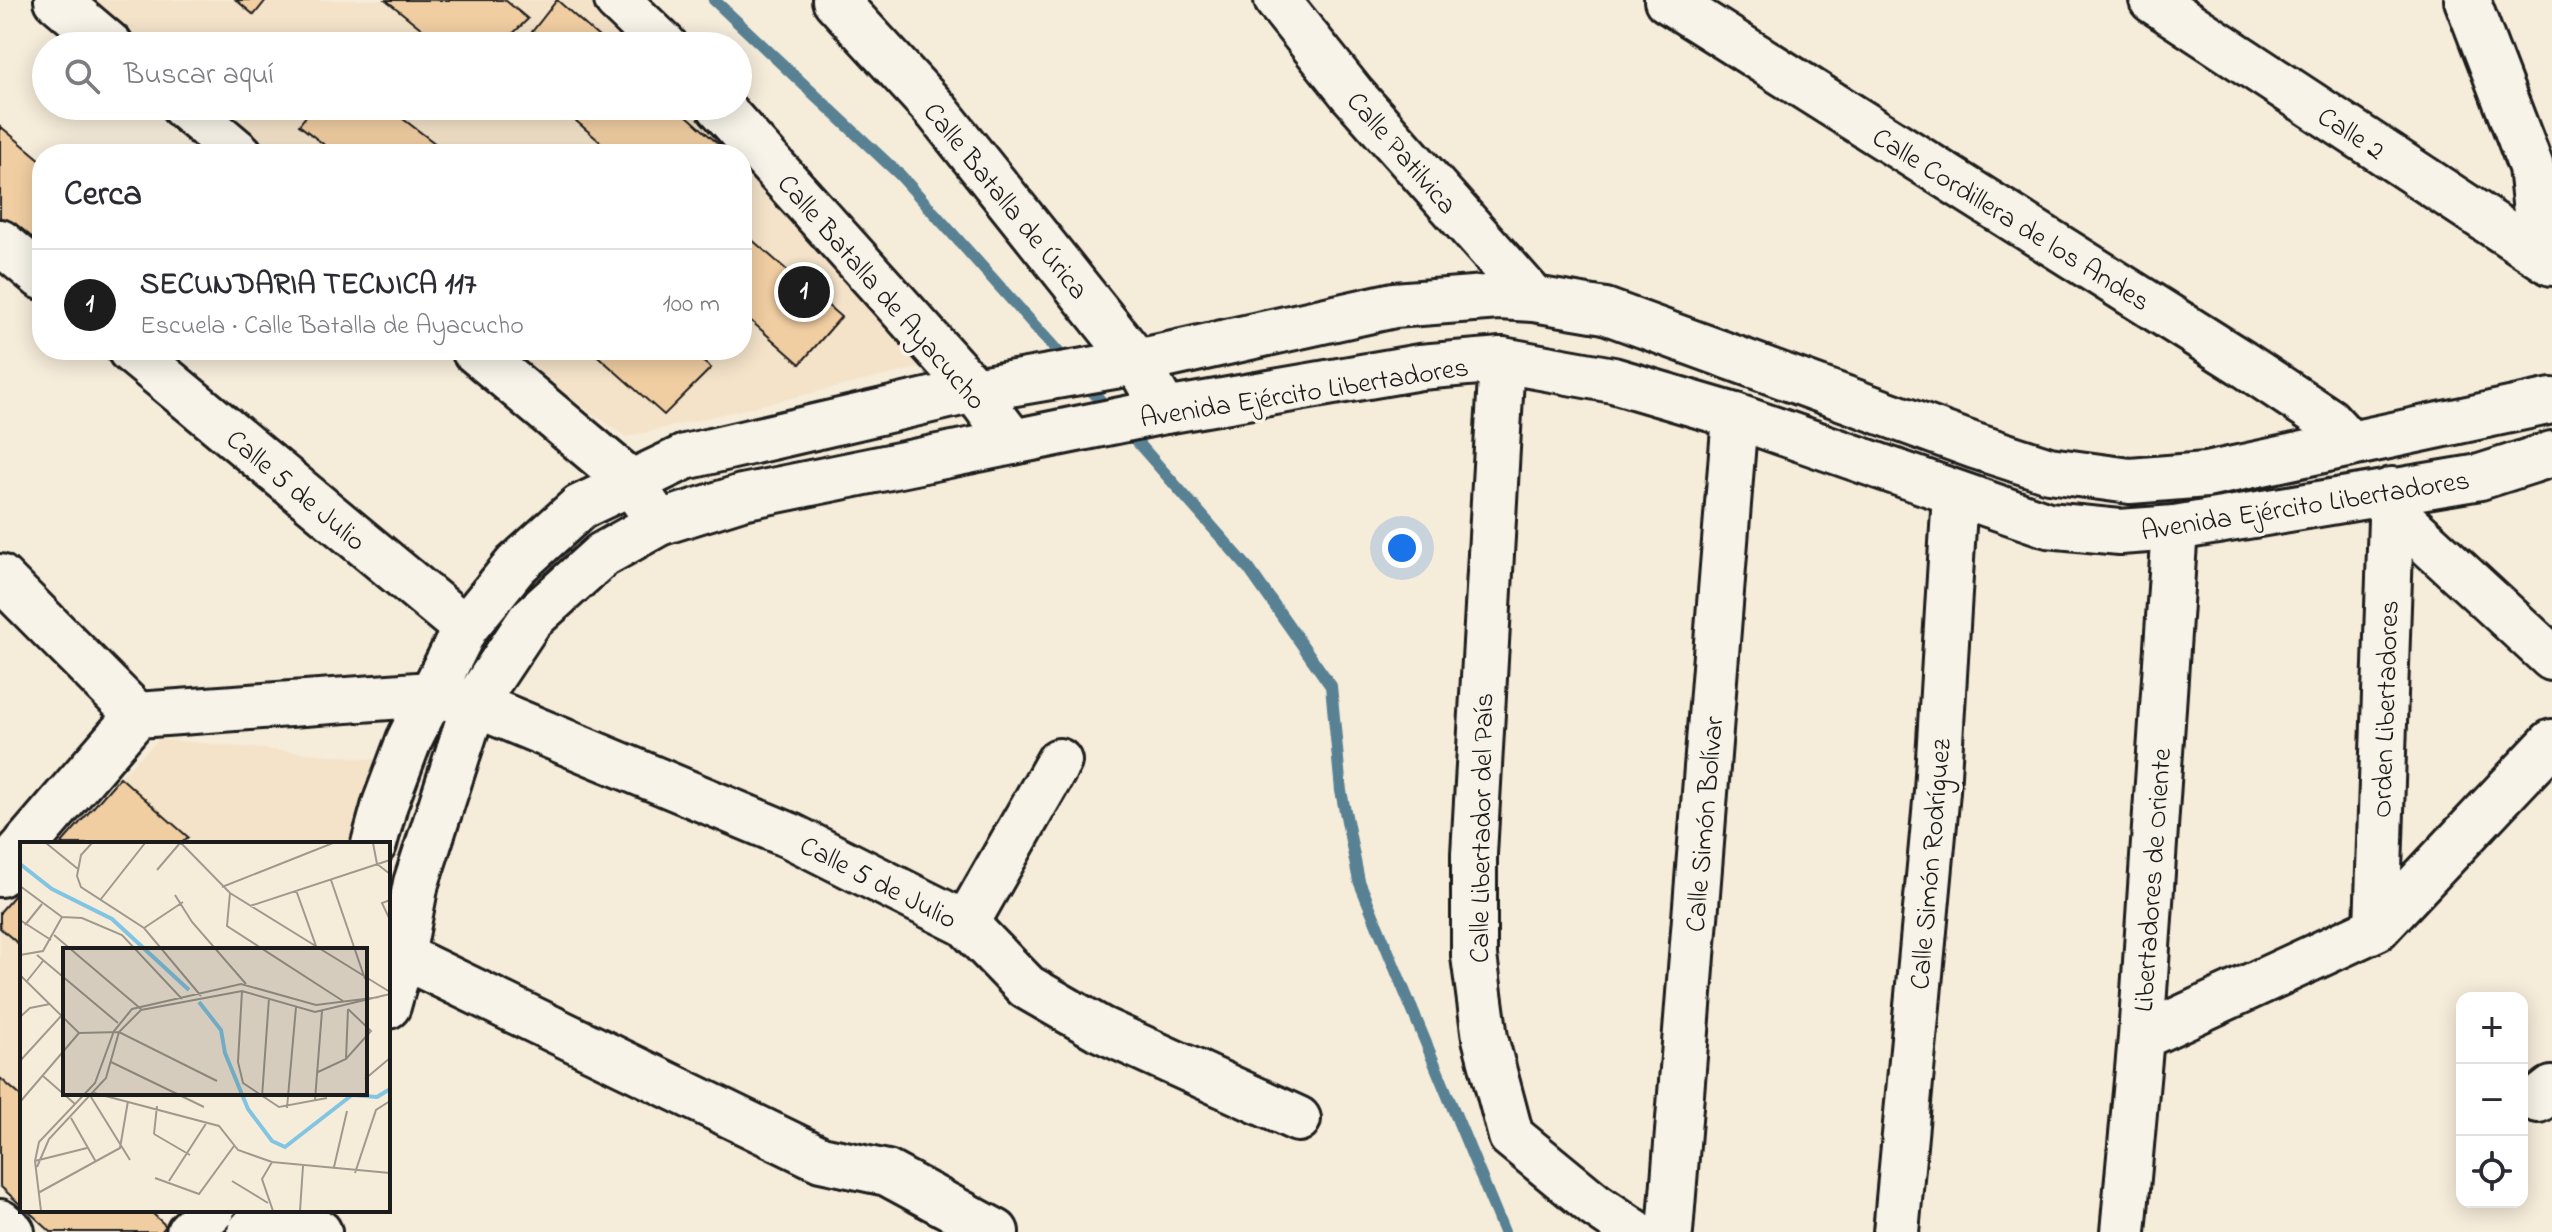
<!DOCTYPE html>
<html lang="es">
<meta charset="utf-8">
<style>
:root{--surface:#fff;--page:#f2f2f3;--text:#2b2b33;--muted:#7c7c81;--line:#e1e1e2;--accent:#1c1c1c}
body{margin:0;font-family:"Indie Flower",sans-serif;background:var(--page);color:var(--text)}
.controls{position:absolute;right:24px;bottom:24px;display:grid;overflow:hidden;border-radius:16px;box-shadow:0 4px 20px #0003}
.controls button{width:72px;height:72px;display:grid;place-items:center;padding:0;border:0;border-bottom:2px solid var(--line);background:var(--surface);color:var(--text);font:40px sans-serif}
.you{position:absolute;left:1402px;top:548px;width:28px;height:28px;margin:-20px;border:6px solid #fff;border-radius:50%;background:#1a73e8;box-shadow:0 0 0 12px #1a73e833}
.badge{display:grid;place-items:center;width:52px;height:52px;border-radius:50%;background:var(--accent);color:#fff;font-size:26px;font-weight:700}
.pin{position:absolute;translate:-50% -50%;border:4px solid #fff;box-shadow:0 2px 8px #0006}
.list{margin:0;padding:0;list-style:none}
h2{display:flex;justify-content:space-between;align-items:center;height:104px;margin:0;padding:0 32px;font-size:34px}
h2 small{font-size:26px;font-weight:400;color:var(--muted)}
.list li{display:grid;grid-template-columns:52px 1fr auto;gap:24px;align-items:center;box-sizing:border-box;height:112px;padding:0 32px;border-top:2px solid var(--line)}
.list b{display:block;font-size:30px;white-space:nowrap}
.list p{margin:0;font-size:26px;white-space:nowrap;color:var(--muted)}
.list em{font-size:26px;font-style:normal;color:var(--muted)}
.icon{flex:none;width:44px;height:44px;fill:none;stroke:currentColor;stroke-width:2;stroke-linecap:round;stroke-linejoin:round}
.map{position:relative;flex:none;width:2552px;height:1232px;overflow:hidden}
.search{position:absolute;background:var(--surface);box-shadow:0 4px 20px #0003;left:32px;top:32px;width:720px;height:88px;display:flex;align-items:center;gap:20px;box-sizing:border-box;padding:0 28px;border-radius:44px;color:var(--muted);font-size:30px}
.panel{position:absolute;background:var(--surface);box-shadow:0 4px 20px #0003;left:32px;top:144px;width:720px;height:216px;border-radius:32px}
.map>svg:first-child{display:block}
.built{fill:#f4e3c9}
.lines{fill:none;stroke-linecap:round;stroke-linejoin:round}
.stream{stroke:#598193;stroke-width:12}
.building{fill:#f1cea2;stroke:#1c1c1c;stroke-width:2}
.minor-casing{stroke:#1c1c1c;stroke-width:50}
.major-casing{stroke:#1c1c1c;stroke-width:50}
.minor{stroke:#f7f3e8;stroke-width:44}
.major{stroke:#f7f3e8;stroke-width:44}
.labels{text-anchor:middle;stroke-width:7;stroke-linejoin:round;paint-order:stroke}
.street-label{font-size:28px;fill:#1c1c1c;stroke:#f7f3e8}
.inset-river{fill:none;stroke:#81c5e2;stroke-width:4}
.inset-road{fill:none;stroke:#9f998e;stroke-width:2}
.view{fill:#1c1c1c;fill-opacity:0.15;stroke:#1c1c1c;stroke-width:4}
.inset-edge{fill:none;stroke:#1c1c1c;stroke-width:4}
</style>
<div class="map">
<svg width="2552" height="1232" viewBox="0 0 2552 1232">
<rect width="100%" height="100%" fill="#f6ecda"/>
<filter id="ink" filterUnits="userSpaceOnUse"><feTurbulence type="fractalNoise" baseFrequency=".0125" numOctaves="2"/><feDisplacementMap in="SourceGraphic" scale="16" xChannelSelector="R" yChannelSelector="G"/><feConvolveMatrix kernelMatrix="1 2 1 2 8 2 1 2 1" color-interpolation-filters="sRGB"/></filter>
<g filter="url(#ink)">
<!-- built -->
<path class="built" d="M80 0H596L641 46H138Z
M213 106H700L931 365 626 437 556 388 510 350H742V154H270Z
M159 739 381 760 357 844H61L120 777Z
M22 887V1206L0 1186V912Z"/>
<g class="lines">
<!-- stream -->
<path class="stream" d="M714 0 901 176 1059 353
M1092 391 1111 413
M1126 429 1249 569 1331 686 1341 791 1359 881 1504 1232"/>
</g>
<!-- building -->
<path class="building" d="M236 0H266L254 15Z
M386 0H505L528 19 500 46H443Z
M557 0 609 46H521Z
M314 106H386L449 154H336L299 125Z
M559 106H676L723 148 718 154H614Z
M0 126 42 161V260L0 232Z
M743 232 841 317 800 364 742 313Z
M591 350H688L711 368 664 415Z
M120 777 188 837 181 844H61Z
M22 887V947L0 928V912Z
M0 1078 22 1097V1206L0 1186Z
M27 1210H149L166 1226 161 1232H51Z"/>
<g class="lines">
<!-- minor casing -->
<g class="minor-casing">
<path id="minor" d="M57 0 111 46
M617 0 665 46
M835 0 936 110 1137 362 1165 411
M1277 0 1352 94 1534 299
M1667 0 2242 363 2328 420 2350 444
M2152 0 2552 263
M2467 0 2531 167 2541 256
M183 106 240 154
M719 106 974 390 1013 442
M0 242 42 277
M130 350 465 628
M474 350 631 482 659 523
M1502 360 1474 854V956L1485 1038 1511 1136 1595 1205 1635 1232
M2391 509 2552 658
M0 577 137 715 431 694 474 704 791 836 966 924 1027 987 1100 1029 1298 1119
M26 844 137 715
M0 874 22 849
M966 924 1059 761
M2377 928 2392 490
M402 956 821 1159 887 1173 996 1232
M2141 1037 2377 928 2552 742
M2538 1100 2552 1089
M260 1219 319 1232
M0 1222 12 1232
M1670 1232 1735 416
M1896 1232 1937 791 1955 494
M2123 1232 2141 1037 2175 528"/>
</g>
<!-- major casing -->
<g class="major-casing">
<path id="major" d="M374 844 385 804 409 740 465 628 516 565 580 507 685 457 974 390 1137 362 1394 305 1499 297 1534 299 1605 311 1975 446 2049 470 2130 481 2206 475 2552 401
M388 1006 402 956 416 883 474 704 530 620 602 555 659 523 742 497 1165 411 1420 367 1502 360 1613 380 1735 416 2048 525 2120 532 2175 528 2480 477 2552 454
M189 1232 212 1210
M250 1232 269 1210"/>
</g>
<!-- minor -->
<use href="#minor" class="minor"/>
<!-- major -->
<use href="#major" class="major"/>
</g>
</g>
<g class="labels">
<!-- street labels -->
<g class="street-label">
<text transform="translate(2352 132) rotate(33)" y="10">Calle 2</text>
<text transform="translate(1403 152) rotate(49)" y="10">Calle Patilvica</text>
<text transform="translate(1007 200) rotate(51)" y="10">Calle Batalla de Úrica</text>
<text transform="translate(2012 218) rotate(32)" y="10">Calle Cordillera de los Andes</text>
<text transform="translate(883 291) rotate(49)" y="10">Calle Batalla de Ayacucho</text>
<text transform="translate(1304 391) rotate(-9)" y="10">Avenida Ejército Libertadores</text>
<text transform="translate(297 489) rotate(40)" y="10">Calle 5 de Julio</text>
<text transform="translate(2305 504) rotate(-9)" y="10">Avenida Ejército Libertadores</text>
<text transform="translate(2384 709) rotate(-88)" y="10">Orden Libertadores</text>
<text transform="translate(1703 824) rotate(-85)" y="10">Calle Simón Bolívar</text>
<text transform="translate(1480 828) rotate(-89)" y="10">Calle Libertador del País</text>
<text transform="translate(1929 864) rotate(-85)" y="10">Calle Simón Rodríguez</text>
<text transform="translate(2151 880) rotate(-86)" y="10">Libertadores de Oriente</text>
<text transform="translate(879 881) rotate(27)" y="10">Calle 5 de Julio</text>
</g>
</g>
<!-- overview -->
<g transform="translate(20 842)">
<rect width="370" height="370" fill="#f6ecda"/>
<path class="inset-river" d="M0 22 32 47 92 77 169 148M179 160 201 188 205 211 228 267 252 299 265 305 332 253 357 255 370 247"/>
<path class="inset-road" d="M26 1 58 27M72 1 61 13 57 34 61 45 124 86 181 154M161 1 210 51 370 150M353 1 357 22 370 32M137 28 160 1M311 38 345 137M0 44 42 75M202 45 313 1M276 48 296 104M210 51 207 84 323 159M155 53 172 80 226 142M81 57 125 1M370 58 362 61 370 78M230 64 370 18M0 78 31 98M5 83 22 62M124 86 163 60M34 93 121 167M0 113 23 109 42 75 62 76 102 93 162 157M17 113 98 181M0 133 59 191 99 190 197 239M7 139 23 119M222 149 218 220 223 241 259 265 307 256M0 175 10 166 30 162M326 217 328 167M0 219 42 173M91 220 184 265M298 230 326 217 351 189 328 167M23 234 55 262M345 237 370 216M74 251 199 284 218 308 252 320M71 255 110 318M242 255 249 156M295 258 302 169M0 260 59 191M267 266 276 165M51 276 76 320M134 292 170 313M134 292 137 264M15 319 67 306M17 325 29 297 86 236 99 190 121 168 222 149 295 170 370 152M314 325 327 269M335 331 356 268 370 259M135 336 179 352 214 304M149 339 187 280M212 339 248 361M18 351 100 306 108 259M21 369 15 319 19 300 75 241 94 189 112 167 221 142 296 163 360 155M253 369 242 337 252 320 370 331M280 369 283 324"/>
<path class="view" d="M43 106H347V253H43Z"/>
<rect width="370" height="370" class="inset-edge"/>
</g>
</svg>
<div class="controls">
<button>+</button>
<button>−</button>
<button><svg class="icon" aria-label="locate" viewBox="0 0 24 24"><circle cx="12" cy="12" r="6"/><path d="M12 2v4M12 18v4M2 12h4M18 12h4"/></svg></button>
</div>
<div class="you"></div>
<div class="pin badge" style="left:804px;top:292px">1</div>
<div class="search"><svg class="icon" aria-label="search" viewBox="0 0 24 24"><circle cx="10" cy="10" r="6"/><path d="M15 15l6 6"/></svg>Buscar aquí</div>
<section class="panel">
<h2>Cerca<small></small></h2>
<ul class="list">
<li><span class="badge">1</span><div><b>SECUNDARIA TECNICA 117</b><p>Escuela · Calle Batalla de Ayacucho</p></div><em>100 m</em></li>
</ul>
</section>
</div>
